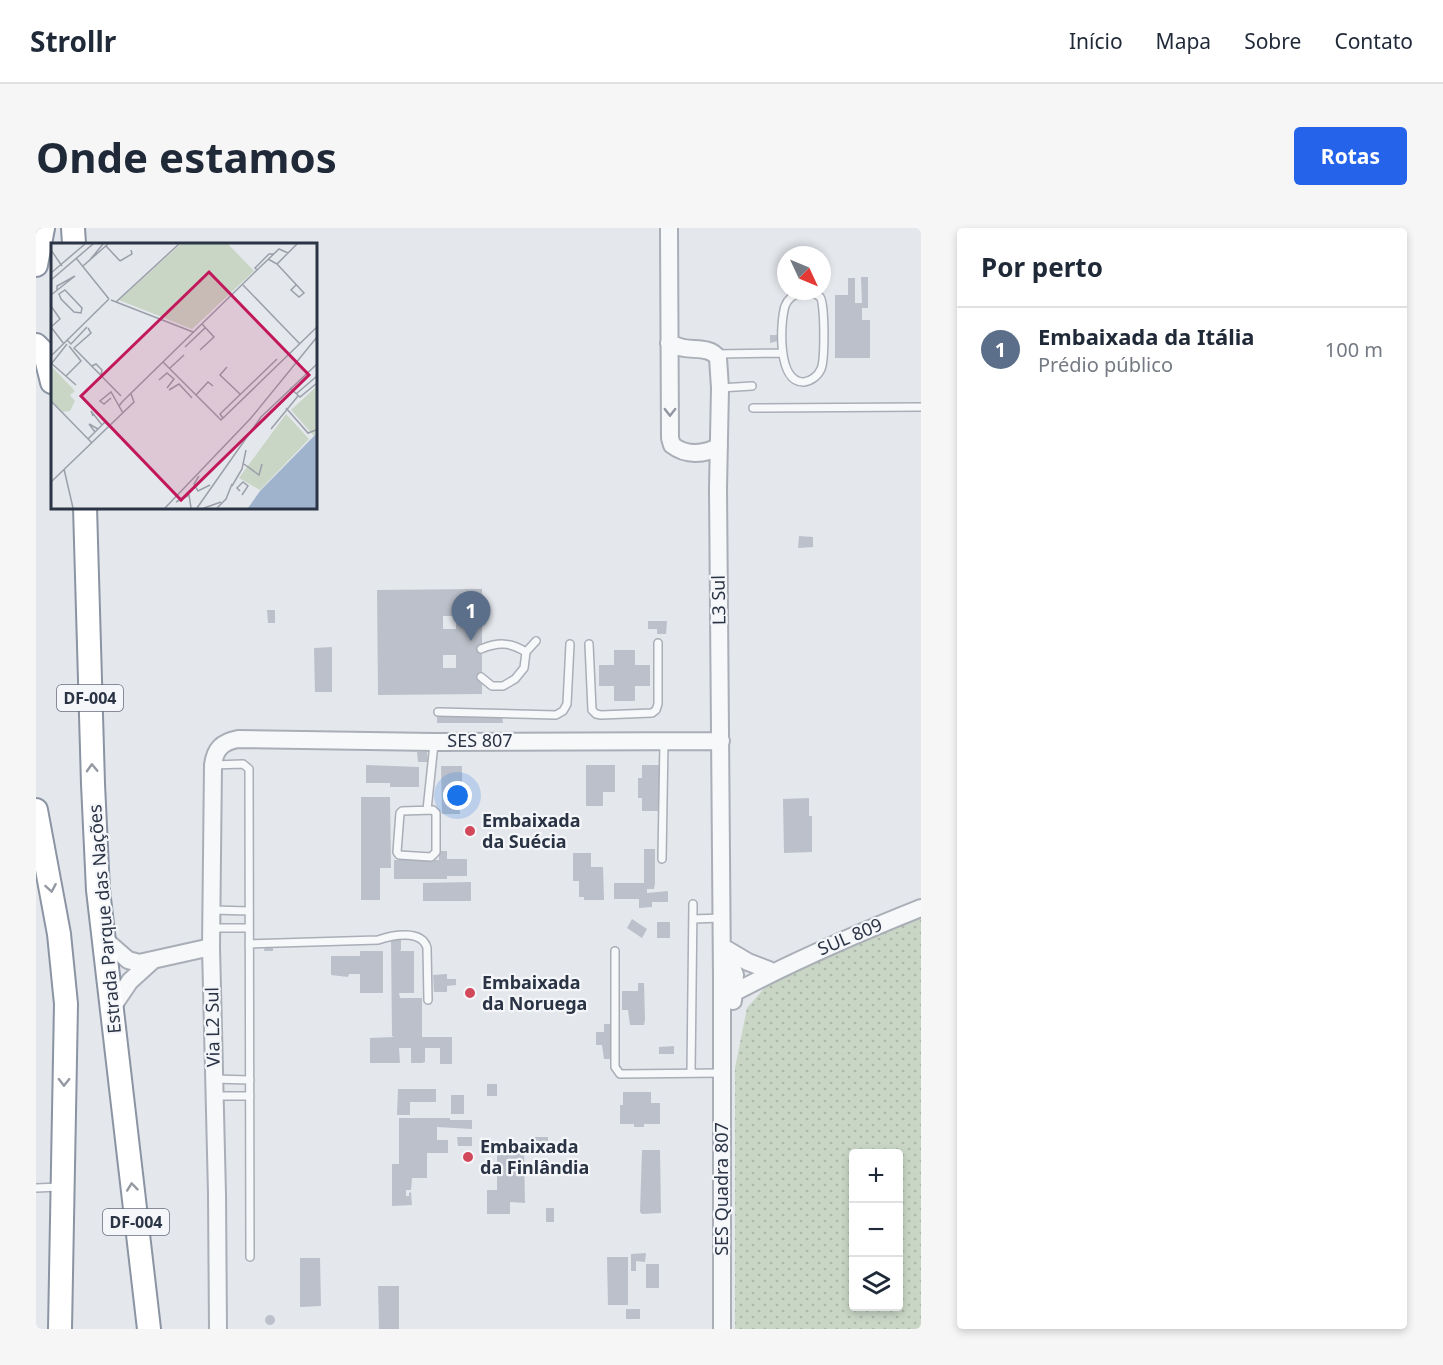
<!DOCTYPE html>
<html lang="pt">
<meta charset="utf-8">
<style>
:root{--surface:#fff;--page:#f6f6f7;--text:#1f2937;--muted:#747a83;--line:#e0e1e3;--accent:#2563eb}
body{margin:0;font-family:"Noto Sans",sans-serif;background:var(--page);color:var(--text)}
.controls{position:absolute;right:18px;bottom:18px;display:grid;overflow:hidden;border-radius:6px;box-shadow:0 3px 9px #0003}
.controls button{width:54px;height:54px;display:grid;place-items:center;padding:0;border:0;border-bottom:2px solid var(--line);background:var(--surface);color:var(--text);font:30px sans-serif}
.compass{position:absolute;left:741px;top:18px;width:54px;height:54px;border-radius:50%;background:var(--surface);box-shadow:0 3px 9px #0003;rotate:134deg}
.you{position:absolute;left:422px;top:568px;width:21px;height:21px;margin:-15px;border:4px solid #fff;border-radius:50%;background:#1a73e8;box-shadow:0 0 0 9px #1a73e833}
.badge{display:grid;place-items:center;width:39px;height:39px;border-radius:50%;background:var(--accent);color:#fff;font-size:20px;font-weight:700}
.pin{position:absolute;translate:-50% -50px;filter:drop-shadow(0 2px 3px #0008)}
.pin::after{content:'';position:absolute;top:32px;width:21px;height:18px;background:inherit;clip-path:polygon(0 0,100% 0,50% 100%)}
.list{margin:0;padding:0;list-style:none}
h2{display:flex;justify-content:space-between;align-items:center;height:78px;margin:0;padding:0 24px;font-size:26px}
h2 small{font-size:20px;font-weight:400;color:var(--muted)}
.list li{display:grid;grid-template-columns:39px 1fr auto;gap:18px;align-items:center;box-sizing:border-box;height:84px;padding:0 24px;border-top:2px solid var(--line)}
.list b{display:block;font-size:22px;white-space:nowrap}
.list p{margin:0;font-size:20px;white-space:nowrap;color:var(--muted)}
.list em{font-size:20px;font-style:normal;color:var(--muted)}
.icon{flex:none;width:33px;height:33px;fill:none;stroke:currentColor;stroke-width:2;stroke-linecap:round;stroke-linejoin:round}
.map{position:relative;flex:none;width:885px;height:1101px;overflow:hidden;border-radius:6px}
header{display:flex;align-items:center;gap:36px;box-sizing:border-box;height:84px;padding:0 30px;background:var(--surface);border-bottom:2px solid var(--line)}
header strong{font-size:28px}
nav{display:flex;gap:33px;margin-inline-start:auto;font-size:21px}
.intro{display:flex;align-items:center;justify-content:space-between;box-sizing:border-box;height:144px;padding:0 36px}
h1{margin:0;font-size:42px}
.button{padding:15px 27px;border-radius:6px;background:var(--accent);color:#fff;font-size:21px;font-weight:700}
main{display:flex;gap:36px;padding:0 36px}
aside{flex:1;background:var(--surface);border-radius:6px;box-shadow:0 3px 9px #0003}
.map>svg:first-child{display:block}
.green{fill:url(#green-dots);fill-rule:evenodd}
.building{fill:#bbc0ca;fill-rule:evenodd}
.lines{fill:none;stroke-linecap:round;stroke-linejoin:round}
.service-casing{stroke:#a9aeb7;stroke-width:10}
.tertiary-casing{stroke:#a9aeb7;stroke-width:20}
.trunk-casing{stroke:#8b94a3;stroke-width:26}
.service{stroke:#f7f8fa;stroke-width:7}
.tertiary{stroke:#f7f8fa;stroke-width:16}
.trunk{stroke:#fff;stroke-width:22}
.oneway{stroke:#9196a0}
.oneway2{stroke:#959aa2}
.poi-dot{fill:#d1495b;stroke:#f4f6f9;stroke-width:2}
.labels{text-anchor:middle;stroke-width:4.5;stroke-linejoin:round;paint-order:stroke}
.shield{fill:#f4f6f9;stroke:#676e7b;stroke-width:1.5}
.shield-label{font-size:16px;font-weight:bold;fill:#2b3445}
.street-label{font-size:18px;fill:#2b3445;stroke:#f4f6f9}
.poi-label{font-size:18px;font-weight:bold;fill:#2b3445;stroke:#f4f6f9;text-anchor:start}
.inset-road{fill:none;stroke:#9a9fa9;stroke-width:1.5}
.view{fill:#c2185b;fill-opacity:0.15;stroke:#c2185b;stroke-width:3}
.inset-edge{fill:none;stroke:#2b3445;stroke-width:3}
</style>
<header>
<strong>Strollr</strong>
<nav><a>Início</a><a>Mapa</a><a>Sobre</a><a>Contato</a></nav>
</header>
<div class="intro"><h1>Onde estamos</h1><a class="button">Rotas</a></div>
<main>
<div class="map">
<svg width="885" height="1101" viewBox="0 0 885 1101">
<defs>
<pattern id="green-dots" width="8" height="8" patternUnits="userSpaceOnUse" patternTransform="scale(1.5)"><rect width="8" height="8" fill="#c9d6c5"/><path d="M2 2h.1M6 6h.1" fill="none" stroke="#adb8ab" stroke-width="1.8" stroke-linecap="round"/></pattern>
</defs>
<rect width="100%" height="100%" fill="#e4e7ec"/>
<!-- green -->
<path class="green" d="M885 686V1101H699V840L711 780 739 748ZM818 926H862V1078H818Z"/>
<!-- building -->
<path class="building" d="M825 49H832V80H826V92H834V130H799V67H812V50H819V75H826Z
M734 107H742V113L734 115Z
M763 308 777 309V319L762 320Z
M446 361V466L342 467 341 362ZM407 388H420V401H407ZM407 427H420V440H407Z
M231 382H239V395H232Z
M612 393H631L630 406H621V401H612Z
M296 419V464H279L278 420Z
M578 422H599V437H614V458H599V473H578V458H563V437H578Z
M401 486H466L467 495H401Z
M381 524H391L392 534H382Z
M330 537 383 539V559H354V555H330Z
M550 537H579V564H567V578H550Z
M606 537H624V583H606V570H602V550H606Z
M405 538H426V569H423L424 586H406Z
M325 569H354L355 640H344V672H325Z
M773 570V588H776V624L748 625 747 571Z
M608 621H619V655L618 661H611V665L632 663V674H616V679L603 680V671H578V655H608Z
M403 623H411V631H431V648H411V651H358V632H403Z
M537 625H555V639H567L568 672H548V669H543V653H537Z
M435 654V673H387V655Z
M596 691 611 701 606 710 591 700Z
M621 694H634V710H621Z
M355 707H365V722L363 723H378V765H363L364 770H386V809H416V836H404V820H389V834L386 835H375V820H363L364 835H334V810L358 809 356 808Z
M229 718 237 719V723H228Z
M324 723H347V765H324V746H313L312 749 295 747V728H324Z
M411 746V751H420V757L411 758V764H398L397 747Z
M602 755H608L609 792 608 797H594L592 782H586V763H602Z
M568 796H582L583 826H581V831H568L566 817H560V804H568Z
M638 818V826H623V819Z
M451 856H461V868H451Z
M362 861H400V874H374V887H361Z
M587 864H615V875H624V896H608V899H598V896H584V877H587Z
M415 867H428V886H415Z
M363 890H414V892H436V901L401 899V912H412V925H391V950H376L375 962H370V968H373V965L375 964 376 977 356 978V936H363Z
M421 909H436V918H422Z
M497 909H512V918H497Z
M461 922H488L489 975 474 974V986H451V962H461Z
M606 922H624L625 985 606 986 604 984Z
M510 980H518V994H510Z
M610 1025 609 1034 600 1033V1043H595V1026Z
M571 1029H592V1077H572Z
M264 1030H284L285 1078 264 1079Z
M610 1036H623V1060H610Z
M342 1058H363V1101H343Z
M590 1081H604V1091H590Z
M229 1092a5 5 0 1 1 10 0a5 5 0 1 1-10 0Z"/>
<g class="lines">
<!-- service casing -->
<g class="service-casing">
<path id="service" d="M766 64C772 65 779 64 784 69 789 74 789 132 785 141 782 148 775 153 768 154 741 155 744 95 749 78 752 70 759 66 766 64Z
M680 126 747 125
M684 160 716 158
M717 180 885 179
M553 416 556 482 560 486 565 487 616 485 620 482 622 476V415
M445 421C462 414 474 414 490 424
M445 449 456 458H467L479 451 488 440 490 424 500 413
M402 484 520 487 527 483 531 476 534 416
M177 537 207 536 213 541 214 1029
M391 582 398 516
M397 582 400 585V624L395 629 363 627 361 624 364 585 366 583Z
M626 631 628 513
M177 682 213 683
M657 691 685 690
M176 700H213
M213 716 342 712C356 707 386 701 391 720L392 772
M579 723V839L584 846 686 845
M655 845 657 676
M178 851 214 852
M180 868H214
M0 960 23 959"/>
</g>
<!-- tertiary casing -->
<g class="tertiary-casing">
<path id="tertiary" d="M633 0 634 210 636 217C650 228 669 227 683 218
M633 115C638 117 643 119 648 120 660 122 675 119 682 130L684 160 682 260 686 749V1101
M68 711 92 732 103 735 175 719
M690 721 712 734 733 742
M690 723 699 747 697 773
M686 771C751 736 817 707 885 680
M77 778 94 753 116 733
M182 1101 181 966 175 719 177 537C179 521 186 514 202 511L398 514 685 513"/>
</g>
<!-- trunk casing -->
<g class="trunk-casing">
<path id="trunk" d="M37 0 38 16
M0 37 7 0
M0 117 9 126 16 154
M49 279 57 556 62 662 113 1101
M0 582 23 706 30 776 24 1101"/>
</g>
<!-- service -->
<use href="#service" class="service"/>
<!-- tertiary -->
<use href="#tertiary" class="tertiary"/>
<!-- trunk -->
<use href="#trunk" class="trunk"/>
</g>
<!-- one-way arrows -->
<defs><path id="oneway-chevron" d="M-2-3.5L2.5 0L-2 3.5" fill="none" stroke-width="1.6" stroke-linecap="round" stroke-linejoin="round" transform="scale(1.5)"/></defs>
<use class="oneway" href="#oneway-chevron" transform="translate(634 184) rotate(90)"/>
<g class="oneway2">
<use href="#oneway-chevron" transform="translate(56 540) rotate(-92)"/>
<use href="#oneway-chevron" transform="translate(15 660) rotate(80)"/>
<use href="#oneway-chevron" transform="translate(28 854) rotate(91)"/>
<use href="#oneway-chevron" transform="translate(96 959) rotate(-96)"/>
</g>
<!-- markers -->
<g class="poi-dot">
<circle cx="434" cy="603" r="6"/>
<circle cx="434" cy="765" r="6"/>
<circle cx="432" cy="929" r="6"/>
</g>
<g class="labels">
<!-- shield labels -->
<g class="shield">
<rect x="21" y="457" width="66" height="26" rx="4.5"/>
<rect x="67" y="981" width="66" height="26" rx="4.5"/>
</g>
<g class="shield-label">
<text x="54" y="476">DF-004</text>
<text x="100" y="1000">DF-004</text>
</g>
<!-- street labels -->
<g class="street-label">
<text transform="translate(683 372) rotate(-91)" y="6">L3 Sul</text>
<text x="444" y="519">SES 807</text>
<text transform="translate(69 691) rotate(-95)" y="6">Estrada Parque das Nações</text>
<text transform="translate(814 709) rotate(-23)" y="6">SUL 809</text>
<text transform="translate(177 799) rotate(-91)" y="6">Via L2 Sul</text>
<text transform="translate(686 961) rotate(-90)" y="6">SES Quadra 807</text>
</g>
<!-- poi labels -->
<g class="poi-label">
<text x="446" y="599">Embaixada<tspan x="446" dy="21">da Suécia</tspan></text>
<text x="446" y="761">Embaixada<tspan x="446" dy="21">da Noruega</tspan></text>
<text x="444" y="925">Embaixada<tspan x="444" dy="21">da Finlândia</tspan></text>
</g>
</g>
<!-- overview -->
<g transform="translate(15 15)">
<rect width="266" height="266" fill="#e4e7ec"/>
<path d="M130 1H177L203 28 141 86 68 57ZM1 124 24 148 19 152 24 158 19 168 12 169 0 157Z" fill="#c9d6c5"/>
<path d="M265 144V191L263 193 240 167ZM235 171 258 196 209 247 188 235Z" fill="#c9d6c5"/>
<path d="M265 191V265H197L209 248Z" fill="#9fb4cc"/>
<path class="inset-road" d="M55 3 69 18M0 7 11 23M25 15 58 56M217 16 226 21 246 1M38 18 52 1M69 18 81 11 80 7M226 21 253 50 248 54 240 47 245 42M32 23 57 1M206 27 204 25 218 11H223M0 30 34 1M0 37 42 1M192 42 249 101M6 47V43L24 33M14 47 31 65 30 70 23 69 10 56 8 51ZM0 52 24 33M60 57 142 89M65 59 128 1M0 63 9 76 0 84 13 101M37 85 40 90 23 105 70 153M16 97 20 101 36 84M134 104 154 85M149 107 163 94 151 81M0 113 58 56M112 119 170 177 266 84M0 120 25 142M1 120 16 101M41 123 45 121 51 127 50 132M176 124 169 132 189 151M119 125 133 112M15 133 30 118 18 103M108 137 116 130 123 136 116 145M239 145 249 154 266 140M118 147 128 141 141 155M245 151 266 133M145 152 157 139 162 143M60 155 53 161 49 158 60 149 68 163M0 158 41 200M235 165 257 190 265 187M72 170 68 163 71 159 206 27 228 6 237 10M42 173 40 168 51 182M172 175 169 171 226 116M220 186 247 153M44 189 38 181 47 186M37 196 54 179 58 183M193 221 208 232 211 221M13 226 22 265M148 233 143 241 147 248 159 242M0 239 83 159 80 151M181 243 191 226 195 207M189 248 186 245 192 239 197 243 191 252M125 259 138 252 140 265M114 265 200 175 266 94M146 265 210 174 266 121M153 265 170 259M166 265 175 256 181 241"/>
<path class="view" d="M158 29 258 132 130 257 30 153Z"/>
<rect width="266" height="266" class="inset-edge"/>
</g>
</svg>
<div class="controls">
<button>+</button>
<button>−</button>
<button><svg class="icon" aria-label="layers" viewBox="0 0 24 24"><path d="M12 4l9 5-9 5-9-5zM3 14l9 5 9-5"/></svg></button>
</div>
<svg class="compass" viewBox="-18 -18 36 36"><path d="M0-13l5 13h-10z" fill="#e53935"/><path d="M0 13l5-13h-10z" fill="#747a83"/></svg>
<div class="you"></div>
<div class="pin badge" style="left:435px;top:413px;background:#5c6f8a">1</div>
</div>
<aside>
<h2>Por perto<small></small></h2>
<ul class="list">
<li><span class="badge" style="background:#5c6f8a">1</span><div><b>Embaixada da Itália</b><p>Prédio público</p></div><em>100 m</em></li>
</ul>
</aside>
</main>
